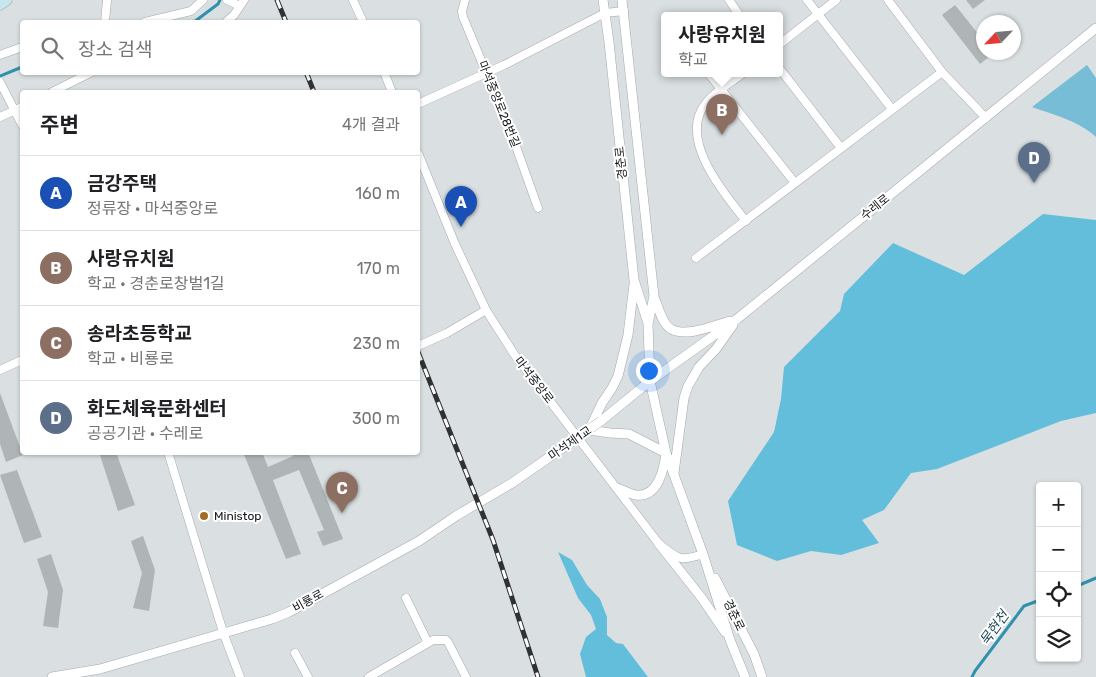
<!DOCTYPE html>
<html lang="ko">
<meta charset="utf-8">
<style>
:root{--surface:#fff;--page:#f2f2f2;--text:#202124;--muted:#757577;--line:#e0e0e0;--accent:#7c3aed}
body{margin:0;font-family:Rubik,"Noto Sans KR",sans-serif;background:var(--page);color:var(--text)}
.controls{position:absolute;right:15px;bottom:15px;display:grid;overflow:hidden;border-radius:5px;box-shadow:0 1px 4px #0004}
.controls button{width:45px;height:45px;display:grid;place-items:center;padding:0;border:0;border-bottom:1px solid var(--line);background:var(--surface);color:var(--text);font:25px sans-serif}
.compass{position:absolute;left:976px;top:15px;width:45px;height:45px;border-radius:50%;background:var(--surface);box-shadow:0 1px 4px #0004;rotate:244deg}
.you{position:absolute;left:648px;top:370px;width:18px;height:18px;margin:-12px;border:4px solid #fff;border-radius:50%;background:#1a73e8;box-shadow:0 0 0 8px #1a73e833}
.badge{display:grid;place-items:center;width:32px;height:32px;border-radius:50%;background:var(--accent);color:#fff;font-size:16px;font-weight:700}
.pin{position:absolute;translate:-50% -41px;filter:drop-shadow(0 1px 2px #0008)}
.pin::after{content:'';position:absolute;top:26px;width:18px;height:15px;background:inherit;clip-path:polygon(0 0,100% 0,50% 100%)}
.popup{position:absolute;left:661px;top:12px;width:122px;height:65px;box-sizing:border-box;display:grid;place-content:center;border-radius:5px;background:var(--surface);filter:drop-shadow(0 1px 4px #0005);font-size:16px;white-space:nowrap;color:var(--muted)}
.popup b{font-size:19px;color:var(--text)}
.popup::after{content:'';position:absolute;left:50%;top:100%;margin-left:-10px;border:10px solid transparent;border-top-color:var(--surface)}
.list{margin:0;padding:0;list-style:none}
h2{display:flex;justify-content:space-between;align-items:center;height:65px;margin:0;padding:0 20px;font-size:21px}
h2 small{font-size:16px;font-weight:400;color:var(--muted)}
.list li{display:grid;grid-template-columns:32px 1fr auto;gap:15px;align-items:center;box-sizing:border-box;height:75px;padding:0 20px;border-top:1px solid var(--line)}
.list b{display:block;font-size:19px;white-space:nowrap}
.list p{margin:0;font-size:16px;white-space:nowrap;color:var(--muted)}
.list em{font-size:16px;font-style:normal;color:var(--muted)}
.icon{flex:none;width:28px;height:28px;fill:none;stroke:currentColor;stroke-width:2;stroke-linecap:round;stroke-linejoin:round}
.map{position:relative;flex:none;width:1096px;height:677px;overflow:hidden}
.search{position:absolute;background:var(--surface);box-shadow:0 1px 4px #0004;left:20px;top:20px;width:400px;height:55px;display:flex;align-items:center;gap:12px;box-sizing:border-box;padding:0 18px;border-radius:5px;color:var(--muted);font-size:19px}
.panel{position:absolute;background:var(--surface);box-shadow:0 1px 4px #0004;left:20px;top:90px;width:400px;height:365px;border-radius:5px}
.map>svg:first-child{display:block}
.green{fill:#76bdd5}
.forest{fill:#63bedb}
.lines{fill:none;stroke-linecap:round;stroke-linejoin:round}
.stream{stroke:#3191ad;stroke-width:3}
.building{fill:#afb4b6}
.minor-casing{stroke:#a4a9ab;stroke-width:9}
.tertiary-casing{stroke:#a4a9ab;stroke-width:10}
.secondary-casing{stroke:#a4a9ab;stroke-width:11}
.minor{stroke:#fff;stroke-width:8}
.tertiary{stroke:#fff;stroke-width:9}
.secondary{stroke:#c7e6ef;stroke-width:10}
.rail-casing{stroke:#2f3132;stroke-width:5}
.rail{stroke:#fff;stroke-width:3;stroke-dasharray:9;stroke-linecap:butt}
.tertiary-bridge-casing{stroke:#a4a9ab;stroke-width:10;stroke-linecap:butt}
.tertiary-bridge{stroke:#fff;stroke-width:9}
.poi-dot{fill:#a16d25;stroke:#fff;stroke-width:2}
.labels{text-anchor:middle;stroke-width:4;stroke-linejoin:round;paint-order:stroke}
.street-label{font-size:12px;fill:#111314;stroke:#fff}
.poi-label{font-size:12px;fill:#111314;stroke:#fff;text-anchor:start}
.water-label{font-size:14px;font-style:italic;fill:#244d5a;stroke:#fff}
</style>
<div class="map">
<svg width="1096" height="677" viewBox="0 0 1096 677">
<rect width="100%" height="100%" fill="#dae0e2"/>
<!-- green -->
<path class="green" d="M1087 65 1096 78V137C1079 121 1054 115 1032 107Z"/>
<!-- forest -->
<path class="forest" d="M1043 214 1096 220V413L1061 421 937 469 911 473 884 510 862 520 879 543 841 555 811 551 777 561 737 545 728 501 774 432 781 399 784 367 840 311 844 294 893 243 964 275Z
M558 552 572 560 587 585 600 599 607 617V635L616 643 623 644 648 677H586L580 654 586 637 596 629 591 615 578 598Z"/>
<g class="lines">
<!-- stream -->
<path class="stream" d="M194 22 218 4 220 0
M0 76 22 67
M1077 586 1096 578
M972 677 975 671 1024 606 1040 600"/>
</g>
<!-- building -->
<path class="building" d="M966 0H985L973 9Z
M955 5 984 41V52L993 54 980 64 942 15Z
M0 393 23 455 6 462 0 444Z
M99 452H116L135 505 118 511Z
M243 452H262L268 467 293 456 292 452H308L343 539 323 546 317 532 324 530 299 470 273 480 301 554 286 559Z
M17 470 42 537 24 543 0 475Z
M143 536 155 570 149 611 133 608 142 573 131 541Z
M51 554 63 590 58 628 43 626 48 592 37 559Z"/>
<g class="lines">
<!-- minor casing -->
<g class="minor-casing">
<path id="minor" d="M227 0 240 6
M353 0 363 22
M465 0 462 11 463 17 509 127 538 208
M729 0 740 16
M807 0 892 109
M888 0 942 72 986 118
M105 22 107 0
M145 22 191 11 203 0
M226 22 234 15 244 0
M780 44 836 0
M0 55 22 47
M780 69 841 148
M384 72 392 92
M709 74 795 183
M742 74C731 83 715 91 706 103 677 138 724 194 746 221
M0 82 22 125
M52 92 92 72
M418 104 504 65 605 13 624 11
M0 117 22 107
M418 153 455 244 486 310 514 354 659 544C679 559 679 562 703 554
M696 258 942 72
M418 346 447 333 486 310
M0 370 22 360
M168 452 223 632 240 677
M406 598 428 643
M295 653 308 677
M369 677 433 640H446L448 642 466 677"/>
</g>
<!-- tertiary casing -->
<g class="tertiary-casing">
<path id="tertiary" d="M603 0 609 42 634 280 648 323
M622 0 654 296 648 324 650 381 666 453 703 554 730 640 745 677
M654 297C658 306 662 324 671 329 686 338 715 325 730 321
M601 421 650 381 737 319 1096 28
M674 473 684 398 688 386 699 367 716 349 733 325
M617 488C623 490 630 494 636 495 658 498 664 469 666 453L629 434 610 433 589 430 602 403 612 388 618 376 628 335 634 284
M659 544 701 597 725 632
M715 578 754 654 762 677
M52 677 100 669 272 619 289 612 419 541 456 516 512 483 538 465"/>
</g>
<!-- secondary casing -->
<g class="secondary-casing">
<path id="secondary" d="M0 5 7 0"/>
</g>
<!-- minor -->
<use href="#minor" class="minor"/>
<!-- tertiary -->
<use href="#tertiary" class="tertiary"/>
<!-- secondary -->
<use href="#secondary" class="secondary"/>
<!-- rail casing -->
<g class="rail-casing">
<path id="rail" d="M277 0 286 22
M306 72 314 92
M418 352 493 540 538 677"/>
</g>
<!-- rail -->
<use href="#rail" class="rail"/>
<!-- tertiary-bridge casing -->
<g class="tertiary-bridge-casing">
<path id="tertiary-bridge" d="M538 465 601 421"/>
</g>
<!-- tertiary-bridge -->
<use href="#tertiary-bridge" class="tertiary-bridge"/>
</g>
<!-- markers -->
<circle class="poi-dot" cx="204" cy="516" r="5"/>
<g class="labels">
<!-- street labels -->
<g class="street-label">
<text transform="translate(499 104) rotate(68)" y="4">마석중앙로28번길</text>
<text transform="translate(621 163) rotate(-96)" y="4">경춘로</text>
<text transform="translate(875 207) rotate(-39)" y="4">수레로</text>
<text transform="translate(534 380) rotate(52)" y="4">마석중앙로</text>
<text transform="translate(570 443) rotate(-35)" y="4">마석제1교</text>
<text transform="translate(308 601) rotate(-29)" y="4">비룡로</text>
<text transform="translate(734 615) rotate(64)" y="4">경춘로</text>
</g>
<!-- poi labels -->
<g class="poi-label">
<text x="214" y="520">Ministop</text>
</g>
<!-- water labels -->
<g class="water-label">
<text transform="translate(994 628) rotate(-54)" y="5">묵현천</text>
</g>
</g>
</svg>
<div class="controls">
<button>+</button>
<button>−</button>
<button><svg class="icon" aria-label="locate" viewBox="0 0 24 24"><circle cx="12" cy="12" r="6"/><path d="M12 2v4M12 18v4M2 12h4M18 12h4"/></svg></button>
<button><svg class="icon" aria-label="layers" viewBox="0 0 24 24"><path d="M12 4l9 5-9 5-9-5zM3 14l9 5 9-5"/></svg></button>
</div>
<svg class="compass" viewBox="-18 -18 36 36"><path d="M0-13l5 13h-10z" fill="#e53935"/><path d="M0 13l5-13h-10z" fill="#757577"/></svg>
<div class="you"></div>
<div class="pin badge" style="left:461px;top:227px;background:#1a4fb4">A</div>
<div class="pin badge" style="left:722px;top:135px;background:#8d6e63">B</div>
<div class="popup"><b>사랑유치원</b>학교</div>
<div class="pin badge" style="left:342px;top:513px;background:#8d6e63">C</div>
<div class="pin badge" style="left:1034px;top:183px;background:#5c6f8a">D</div>
<div class="search"><svg class="icon" aria-label="search" viewBox="0 0 24 24"><circle cx="10" cy="10" r="6"/><path d="M15 15l6 6"/></svg>장소 검색</div>
<section class="panel">
<h2>주변<small>4개 결과</small></h2>
<ul class="list">
<li><span class="badge" style="background:#1a4fb4">A</span><div><b>금강주택</b><p>정류장 · 마석중앙로</p></div><em>160 m</em></li>
<li><span class="badge" style="background:#8d6e63">B</span><div><b>사랑유치원</b><p>학교 · 경춘로창벌1길</p></div><em>170 m</em></li>
<li><span class="badge" style="background:#8d6e63">C</span><div><b>송라초등학교</b><p>학교 · 비룡로</p></div><em>230 m</em></li>
<li><span class="badge" style="background:#5c6f8a">D</span><div><b>화도체육문화센터</b><p>공공기관 · 수레로</p></div><em>300 m</em></li>
</ul>
</section>
</div>
